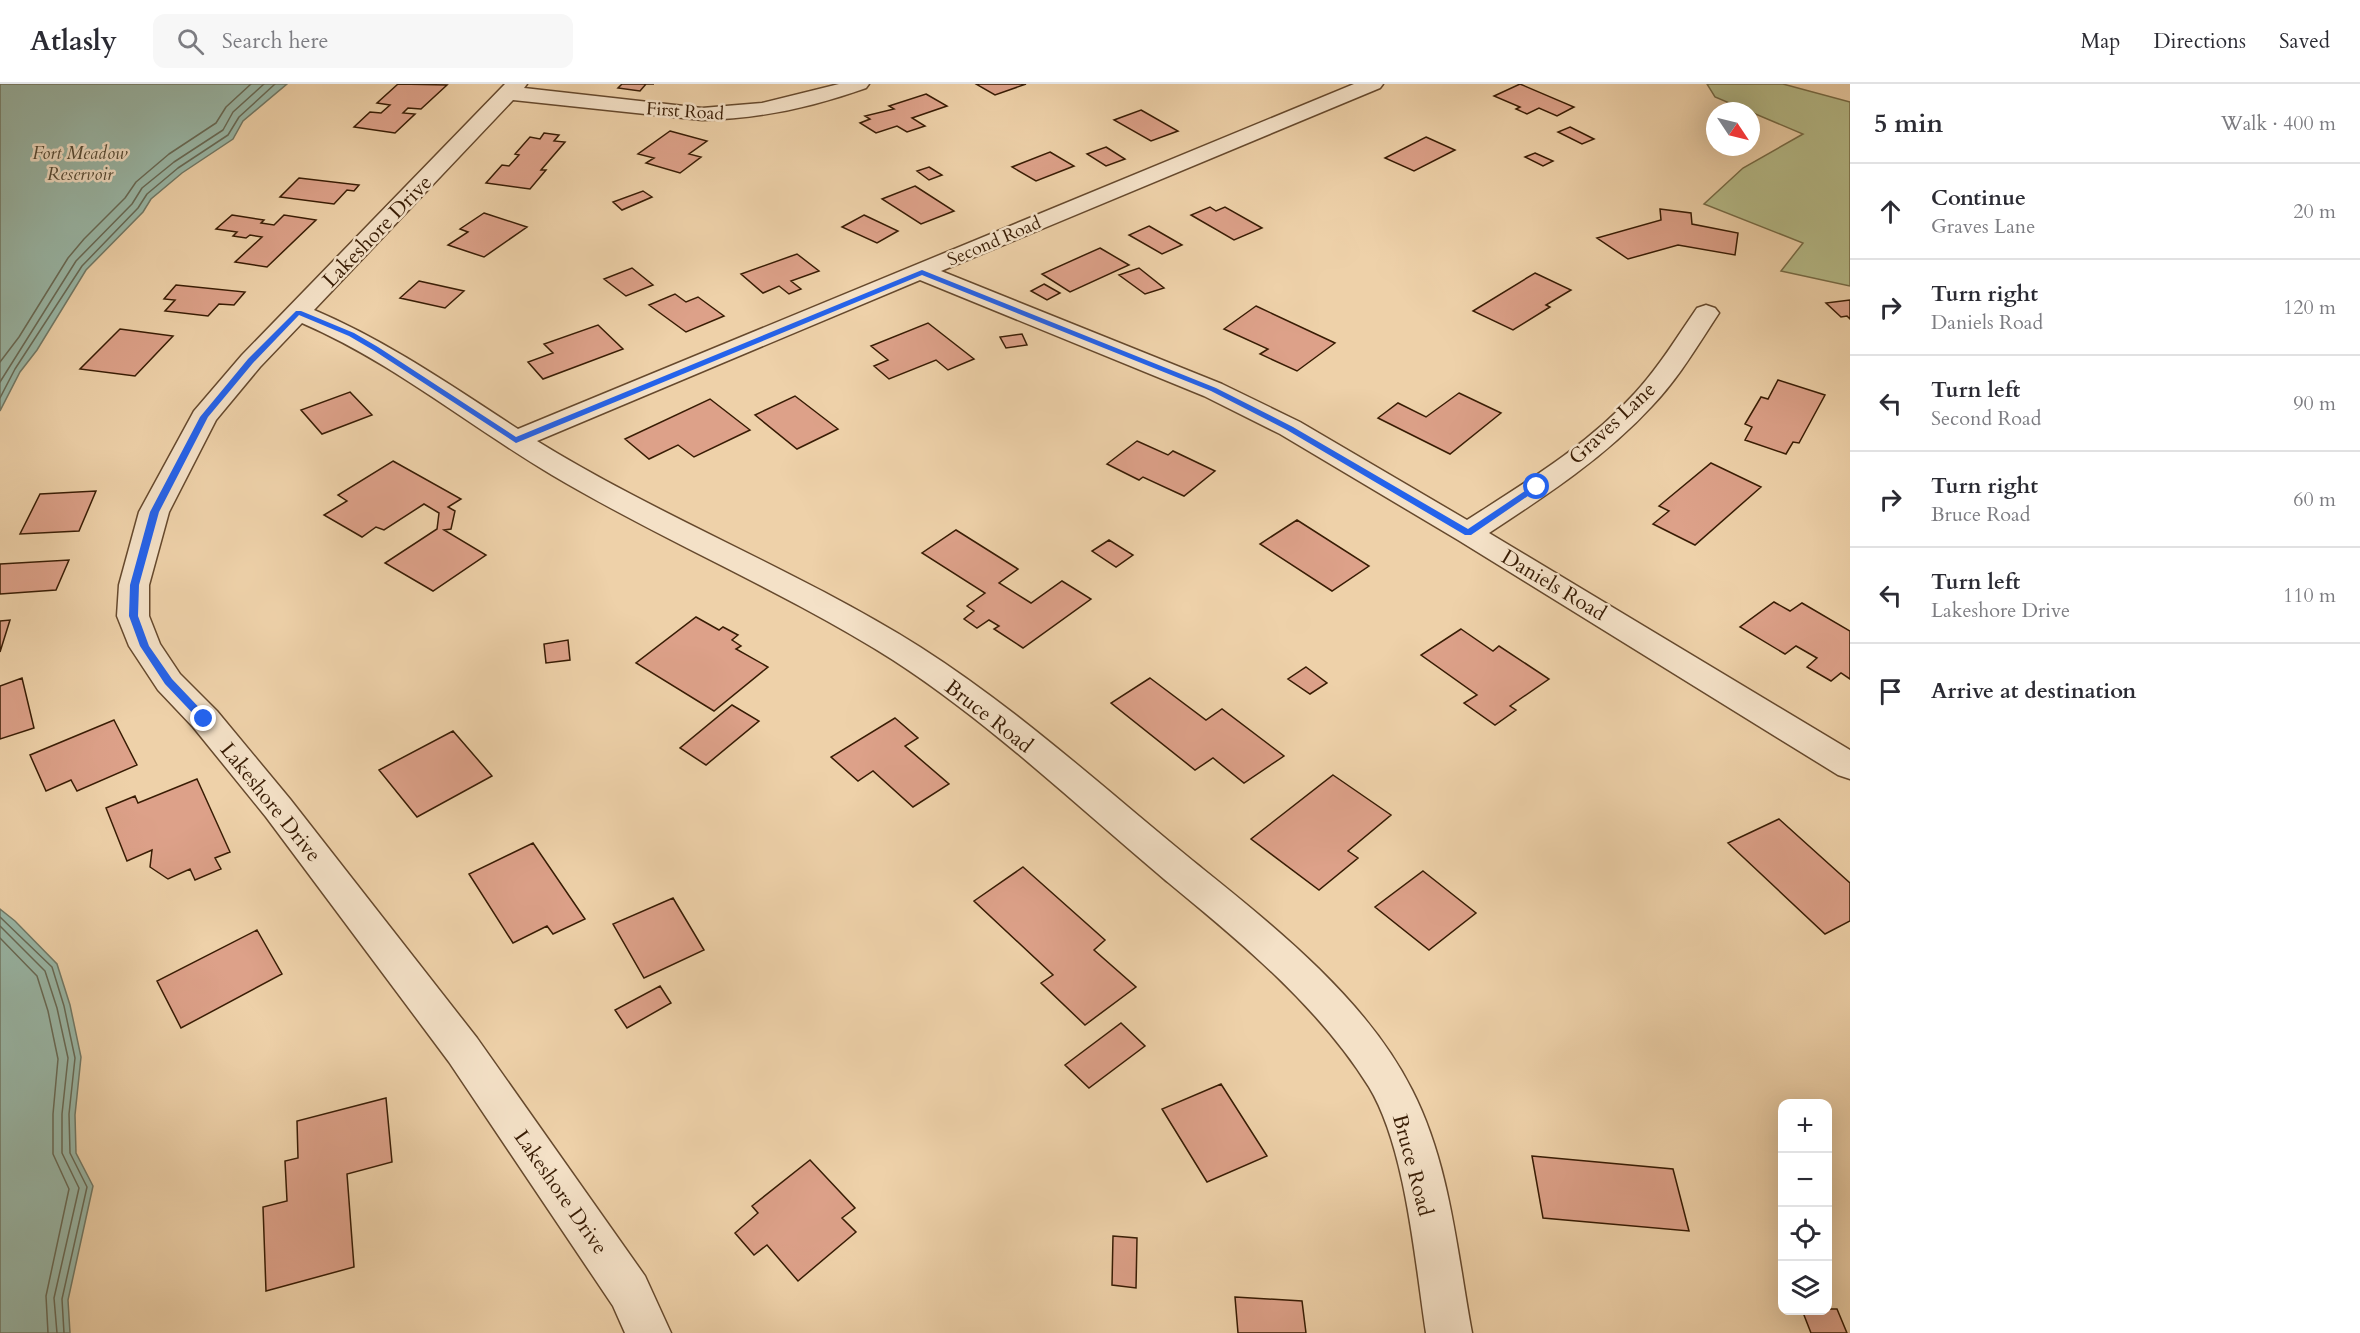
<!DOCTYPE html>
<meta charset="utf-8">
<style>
:root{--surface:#fff;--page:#f7f7f7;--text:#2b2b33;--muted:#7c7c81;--line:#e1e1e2}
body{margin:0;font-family:Cardo,serif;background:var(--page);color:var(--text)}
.controls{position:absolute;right:18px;bottom:18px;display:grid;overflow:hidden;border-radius:12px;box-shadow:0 6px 24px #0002}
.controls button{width:54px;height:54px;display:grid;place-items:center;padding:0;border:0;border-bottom:2px solid var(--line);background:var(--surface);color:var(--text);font:30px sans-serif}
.compass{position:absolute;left:1706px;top:18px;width:54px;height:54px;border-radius:50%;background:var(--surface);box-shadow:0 6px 24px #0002;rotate:125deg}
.stop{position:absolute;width:18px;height:18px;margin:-14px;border:4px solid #2563eb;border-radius:50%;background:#fff}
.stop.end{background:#2563eb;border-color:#fff;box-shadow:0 2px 6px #0008}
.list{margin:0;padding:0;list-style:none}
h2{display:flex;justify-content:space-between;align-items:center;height:78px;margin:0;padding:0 24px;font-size:26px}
h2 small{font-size:20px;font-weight:400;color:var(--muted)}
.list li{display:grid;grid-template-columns:39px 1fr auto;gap:18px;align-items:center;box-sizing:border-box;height:96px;padding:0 24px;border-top:2px solid var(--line)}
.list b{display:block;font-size:22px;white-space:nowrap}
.list p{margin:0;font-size:20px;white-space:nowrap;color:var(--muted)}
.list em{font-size:20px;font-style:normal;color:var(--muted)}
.icon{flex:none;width:33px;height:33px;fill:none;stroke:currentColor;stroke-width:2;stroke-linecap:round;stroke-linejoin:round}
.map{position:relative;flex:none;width:1850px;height:1249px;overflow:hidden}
header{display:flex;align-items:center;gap:36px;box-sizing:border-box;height:84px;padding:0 30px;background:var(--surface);border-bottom:2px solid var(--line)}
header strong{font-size:28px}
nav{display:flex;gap:33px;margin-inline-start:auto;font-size:21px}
.search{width:420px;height:54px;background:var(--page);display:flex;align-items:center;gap:15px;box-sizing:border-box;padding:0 21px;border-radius:12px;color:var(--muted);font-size:22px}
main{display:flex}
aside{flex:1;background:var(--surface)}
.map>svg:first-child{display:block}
.green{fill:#b6bc8a;stroke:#776c47;stroke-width:1.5}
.water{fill:#99b7a7;stroke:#727966;stroke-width:1.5}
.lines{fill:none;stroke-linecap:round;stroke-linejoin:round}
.shore{stroke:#686a56;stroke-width:1.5}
.building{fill:#dda189;stroke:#381c04;stroke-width:1.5}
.street-casing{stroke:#66492d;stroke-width:3}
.street{fill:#f4e1c7;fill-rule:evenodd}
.route{fill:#2563eb}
.labels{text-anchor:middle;stroke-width:5;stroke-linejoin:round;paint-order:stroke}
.far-street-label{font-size:18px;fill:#381c04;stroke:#f4e1c7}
.far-water-label{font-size:18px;font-style:italic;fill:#554a35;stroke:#f4e1c7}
.street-label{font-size:21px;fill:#381c04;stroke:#f4e1c7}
</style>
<header>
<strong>Atlasly</strong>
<div class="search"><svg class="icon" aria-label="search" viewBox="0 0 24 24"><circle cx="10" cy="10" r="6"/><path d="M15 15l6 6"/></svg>Search here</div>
<nav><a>Map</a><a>Directions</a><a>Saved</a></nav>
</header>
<main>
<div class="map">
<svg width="1850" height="1249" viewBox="0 0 1850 1249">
<rect width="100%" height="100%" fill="#eed1a9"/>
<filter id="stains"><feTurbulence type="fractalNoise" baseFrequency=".00333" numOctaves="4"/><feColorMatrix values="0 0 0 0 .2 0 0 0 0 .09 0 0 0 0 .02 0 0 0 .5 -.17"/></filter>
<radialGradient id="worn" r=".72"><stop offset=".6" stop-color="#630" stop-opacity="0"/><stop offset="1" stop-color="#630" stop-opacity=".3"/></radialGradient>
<!-- green -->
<path class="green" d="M1707 0H1783L1850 18V202L1781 187 1803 159 1704 120 1743 84 1803 50 1715 13Z"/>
<!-- water -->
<path class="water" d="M0 0H287L243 37 233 55 182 89 151 115 143 128 86 186 37 266 20 288 0 327Z
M0 825 15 837 57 880 70 921 81 973 75 1031 76 1069 93 1102 68 1216 70 1249H0Z"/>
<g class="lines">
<!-- shore -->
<path class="shore" d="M0 278 19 253 68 174 84 155 125 114 136 98 169 70 216 39 226 23 251 0
M0 298 76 177 132 120 142 104 174 78 223 46 233 28 264 0
M0 314 15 285 82 182 138 124 147 110 178 84 228 51 239 33 275 0
M0 833 52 883 64 922 75 974 69 1030 70 1069 87 1103 62 1215 64 1249
M0 842 45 887 57 924 68 974 62 1030V1069L79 1104 54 1214 57 1249
M0 854 37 892 48 927 58 975 53 1030V1070L69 1105 46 1212 48 1249"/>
</g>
<!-- building -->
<path class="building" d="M398 0 447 1 421 25 408 24 403 29 415 30 395 49 354 43 370 28 381 29 390 21 377 19Z
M622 0H654H646L640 7 618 4Z
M976 0H1026L995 11Z
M1520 0 1574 23 1557 32 1539 24 1527 30 1516 25 1520 23 1494 12Z
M926 10 947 22 912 34 925 42 907 48 897 42 876 49 860 39 870 35 865 32 894 25 889 22Z
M1141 26 1178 47 1151 57 1114 36Z
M1570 43 1594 55 1582 60 1558 48Z
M670 47 707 57 689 70 701 73 680 89 646 79 654 74 638 70Z
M544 49 559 51 554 57 565 58 541 86H546L530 105 486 99 502 81 509 82 519 71 515 70 530 53 540 55Z
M1426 53 1455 66 1414 87 1385 74Z
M1106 63 1125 75 1106 82 1087 70Z
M1050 68 1074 82 1036 97 1012 83Z
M1535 69 1553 77 1543 82 1525 73Z
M929 83 942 91 929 96 917 87Z
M299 94 359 101 354 107 347 106 334 120 280 113Z
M915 102 954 127 921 140 882 115Z
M643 107 652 113 622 126 613 118Z
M1210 123 1216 127 1225 123 1262 144 1234 156 1191 131Z
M1660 125 1691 129 1692 140 1738 149 1735 171 1678 161 1628 175 1597 154 1661 136Z
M484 129 527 143 484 173 448 161 468 148 460 145Z
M232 131 264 136 261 139 274 141 284 131 316 136 267 183 235 178 262 153 250 151 246 154 233 152 237 148 216 145Z
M864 131 898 147 877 159 842 143Z
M1149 142 1182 161 1162 170 1129 151Z
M1100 164 1129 181 1070 208 1042 190Z
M797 170 819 187 791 197 801 205 789 210 779 202 763 209 741 190Z
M632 184 653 201 626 212 604 195Z
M1139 184 1164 204 1145 210 1119 191Z
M1535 189 1571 206 1546 221 1550 223 1513 246 1473 227Z
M419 197 464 207 445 224 400 214Z
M1044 200 1060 209 1047 216 1031 207Z
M176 201 245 208 234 221 219 220 208 232 165 227 175 216 164 215Z
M675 210 686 218 698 213 724 232 686 248 649 221Z
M1850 216V235L1847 232 1841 233 1826 219Z
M1256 222 1335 259 1297 287 1260 270 1268 265 1224 245Z
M928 239 974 275 948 286 936 276 889 295 874 282 888 276 871 262Z
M598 241 623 265 543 295 528 278 553 269 544 260Z
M120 245 173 252 135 292 80 285Z
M1022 250 1027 261 1006 264 1000 253Z
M1778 296 1825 311 1799 359 1793 358 1786 370 1745 356 1752 343 1745 340 1761 313 1768 315Z
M350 308 372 331 322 350 301 326Z
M1459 309 1501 329 1450 370 1378 334 1398 319 1426 333Z
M795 312 838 345 797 365 755 331Z
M710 315 750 346 694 373 678 361 649 375 625 355Z
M1137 357 1168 371 1173 367 1215 387 1184 412 1143 393 1139 396 1107 380Z
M393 377 461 415 448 423 455 427 451 445 444 446 486 471 433 507 385 479 437 445 439 429 424 420 384 446 376 443 362 453 324 431 347 417 338 411Z
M1711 379 1761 403 1695 461 1653 440 1669 427 1659 422Z
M96 407 79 447 20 450 40 410Z
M1297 436 1369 482 1332 507 1260 460Z
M956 446 1018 485 999 499 1031 519 1062 497 1091 515 1023 564 994 545 999 542 989 536 977 544 964 535 974 527 967 522 985 509 922 469Z
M1109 456 1133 471 1116 483 1092 467Z
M69 476 56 506 0 510V480Z
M1774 518 1790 527 1802 519 1850 547V595L1841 589 1831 597 1807 583 1817 574 1796 562 1785 570 1740 543Z
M696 533 719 546 723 543 738 551 732 556 741 562 736 565 768 583 714 627 636 579Z
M10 536 0 568V537Z
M1461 545 1493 567 1499 562 1549 595 1510 622 1516 626 1495 641 1464 619 1477 611 1421 571Z
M568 556 570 576 546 579 544 560Z
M1306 583 1327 599 1310 610 1288 595Z
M22 594 34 644 0 655V602Z
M1150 594 1206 636 1222 625 1284 672 1244 699 1213 674 1195 686 1111 619Z
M732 621 759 637 706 681 680 664Z
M895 634 918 654 905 662 949 700 913 723 873 687 858 697 831 673Z
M114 636 137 681 77 707 71 696 46 707 30 671Z
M453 647 492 692 417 733 379 686Z
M1333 691 1391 731 1348 767 1358 774 1319 806 1251 755Z
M197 695 230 768 215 774 221 785 195 796 190 785 168 795 150 783 152 766 127 777 106 724 135 712 138 719Z
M1779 735 1850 799V837L1825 850 1728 759Z
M533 759 585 835 553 850 547 842 513 859 469 790Z
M1023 783 1105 856 1094 866 1136 903 1085 941 1041 899 1053 891 974 817Z
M1423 787 1476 829 1429 866 1375 823Z
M673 814 704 866 644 894 613 840Z
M257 846 282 890 181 944 157 897Z
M660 902 671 919 627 944 615 926Z
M1121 939 1145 962 1089 1004 1065 981Z
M1221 1000 1267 1072 1207 1098 1162 1025Z
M386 1014 392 1078 347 1090 354 1183 266 1207 263 1123 287 1117 285 1077 298 1074 297 1037Z
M1532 1072 1673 1085 1689 1147 1543 1134Z
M810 1076 855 1124 842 1134 856 1148 798 1197 767 1161 754 1171 735 1149 758 1129 752 1122Z
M1113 1152 1137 1154 1136 1204 1112 1201Z
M1235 1213 1302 1217 1306 1249H1238Z
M1828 1225H1837L1847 1249H1811L1802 1226Z"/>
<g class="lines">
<!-- street casing -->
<g class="street-casing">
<path id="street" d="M505 0H527L524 4 702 24 762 19 839 0H869L866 4C813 23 759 35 702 36L513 16 314 226C387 257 452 302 518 345L1354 0H1383L1380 4 941 187 1222 300 1300 338 1467 436C1526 398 1588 361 1635 309 1659 283 1677 253 1697 224L1706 221 1715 224 1719 229C1698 261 1678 295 1652 322 1605 373 1547 411 1489 449L1850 666V695L1838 691 1458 456 1280 350 1204 312 920 196 537 357C660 433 797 486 920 563 1019 626 1107 707 1198 781 1275 843 1367 916 1412 1006 1450 1080 1457 1168 1472 1249H1426C1415 1178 1406 1064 1369 1003 1318 921 1238 856 1164 795 1076 721 990 639 893 576 784 507 663 457 552 391 468 341 392 278 302 239L260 283 216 336 169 428 149 501V532L160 560 180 590 217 627 290 715 477 954 645 1192 671 1249H625L613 1222 449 978 266 733 193 643 158 606 129 562 117 532 119 501 139 428 194 327 242 271Z"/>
</g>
<!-- street -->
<use href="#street" class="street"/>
</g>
<!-- route -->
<path class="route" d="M922 186 1216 304 1293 343 1468 445 1534 401 1541 403 1471 451H1465L1287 346 1211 307 922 191 516 359 373 266 349 252 299 231 253 279 208 333 159 428 139 501 138 532 149 562 172 595 208 633V638H201L165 600 140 562 129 532 130 501 150 428 200 333 248 275 296 227H301L354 249 378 263 516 353Z"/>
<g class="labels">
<!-- far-street labels -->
<g class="far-street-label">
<text transform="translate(685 27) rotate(4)" y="6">First Road</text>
<text transform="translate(994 157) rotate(-23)" y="6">Second Road</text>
</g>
<!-- far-water labels -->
<g class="far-water-label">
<text x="80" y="75">Fort Meadow<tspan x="80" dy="21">Reservoir</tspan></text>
</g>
<!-- street labels -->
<g class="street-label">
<text transform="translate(377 147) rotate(-46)" y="7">Lakeshore Drive</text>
<text transform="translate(1612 339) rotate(-43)" y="7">Graves Lane</text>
<text transform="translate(1554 501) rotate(31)" y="7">Daniels Road</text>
<text transform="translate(989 632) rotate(38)" y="7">Bruce Road</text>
<text transform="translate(271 718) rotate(51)" y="7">Lakeshore Drive</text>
<text transform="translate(1413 1081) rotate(75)" y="7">Bruce Road</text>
<text transform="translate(561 1108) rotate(55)" y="7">Lakeshore Drive</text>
</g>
</g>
<rect width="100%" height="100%" filter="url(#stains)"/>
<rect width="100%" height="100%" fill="url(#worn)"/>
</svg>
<div class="controls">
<button>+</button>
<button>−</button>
<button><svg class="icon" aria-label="locate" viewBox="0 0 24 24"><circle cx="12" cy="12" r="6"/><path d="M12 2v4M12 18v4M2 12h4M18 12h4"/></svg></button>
<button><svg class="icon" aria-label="layers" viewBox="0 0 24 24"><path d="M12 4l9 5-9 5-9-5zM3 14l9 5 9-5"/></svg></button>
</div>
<svg class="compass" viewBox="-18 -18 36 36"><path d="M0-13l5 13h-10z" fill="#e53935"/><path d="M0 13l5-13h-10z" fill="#7c7c81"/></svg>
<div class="stop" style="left:1537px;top:403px"></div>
<div class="stop end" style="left:204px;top:635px"></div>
</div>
<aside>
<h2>5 min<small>Walk · 400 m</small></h2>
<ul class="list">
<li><svg class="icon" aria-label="ahead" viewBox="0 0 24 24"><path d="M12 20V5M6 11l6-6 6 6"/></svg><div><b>Continue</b><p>Graves Lane</p></div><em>20 m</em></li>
<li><svg class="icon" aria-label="right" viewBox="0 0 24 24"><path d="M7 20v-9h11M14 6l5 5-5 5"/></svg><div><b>Turn right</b><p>Daniels Road</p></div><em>120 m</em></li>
<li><svg class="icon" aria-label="left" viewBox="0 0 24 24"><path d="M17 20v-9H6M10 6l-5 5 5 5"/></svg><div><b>Turn left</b><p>Second Road</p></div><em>90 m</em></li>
<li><svg class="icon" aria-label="right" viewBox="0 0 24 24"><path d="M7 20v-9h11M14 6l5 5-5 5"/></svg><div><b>Turn right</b><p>Bruce Road</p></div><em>60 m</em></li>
<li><svg class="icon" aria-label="left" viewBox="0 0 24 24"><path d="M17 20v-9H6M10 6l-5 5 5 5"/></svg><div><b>Turn left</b><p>Lakeshore Drive</p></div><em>110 m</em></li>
<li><svg class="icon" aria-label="arrive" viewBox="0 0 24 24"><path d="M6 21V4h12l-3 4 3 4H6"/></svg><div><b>Arrive at destination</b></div></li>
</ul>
</aside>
</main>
